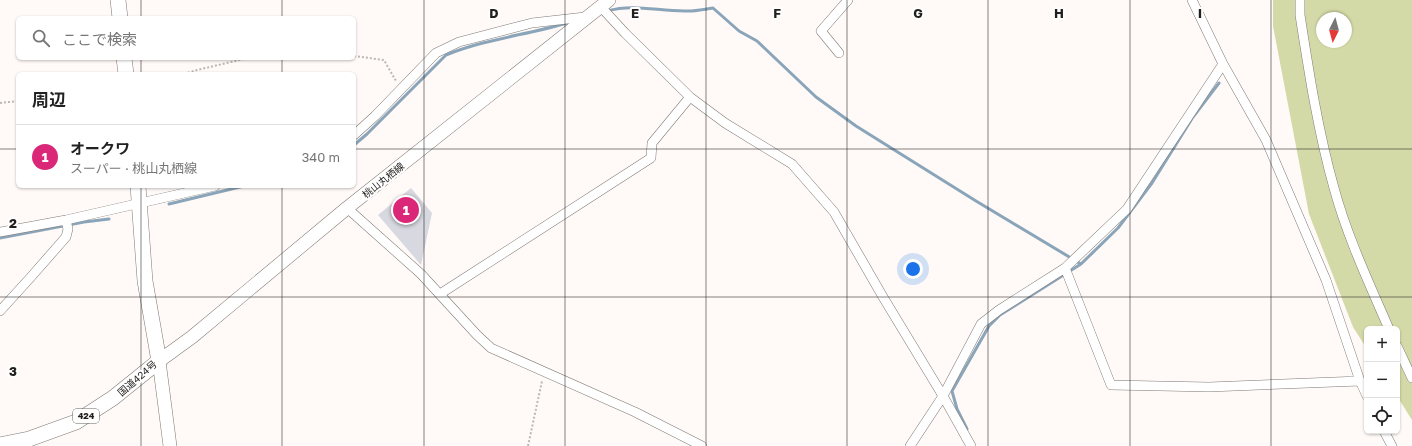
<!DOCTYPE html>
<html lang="ja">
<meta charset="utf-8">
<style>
:root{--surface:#fff;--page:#f2f2f2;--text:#222;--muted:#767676;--line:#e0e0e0;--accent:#db2777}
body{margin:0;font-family:"Golos Text","Noto Sans JP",sans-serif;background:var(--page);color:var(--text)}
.controls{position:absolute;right:12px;bottom:12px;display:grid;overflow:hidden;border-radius:6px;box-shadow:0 1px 3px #0004}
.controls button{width:36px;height:36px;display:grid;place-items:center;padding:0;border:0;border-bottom:1px solid var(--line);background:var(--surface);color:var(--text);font:20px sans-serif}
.compass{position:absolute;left:1316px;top:12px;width:36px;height:36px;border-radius:50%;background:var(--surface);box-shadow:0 1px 3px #0004;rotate:186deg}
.you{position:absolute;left:913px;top:269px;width:14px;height:14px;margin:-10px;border:3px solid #fff;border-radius:50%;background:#1a73e8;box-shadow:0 0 0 6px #1a73e833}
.badge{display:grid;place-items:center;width:26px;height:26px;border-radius:50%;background:var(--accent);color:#fff;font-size:13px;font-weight:700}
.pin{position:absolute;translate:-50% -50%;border:2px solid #fff;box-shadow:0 1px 4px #0006}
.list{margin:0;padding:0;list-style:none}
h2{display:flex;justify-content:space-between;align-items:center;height:52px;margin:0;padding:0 16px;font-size:17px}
h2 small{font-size:13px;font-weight:400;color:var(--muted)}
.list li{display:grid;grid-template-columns:26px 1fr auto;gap:12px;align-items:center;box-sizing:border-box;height:64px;padding:0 16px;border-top:1px solid var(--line)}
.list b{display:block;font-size:15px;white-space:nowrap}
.list p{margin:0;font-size:13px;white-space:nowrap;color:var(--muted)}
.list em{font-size:13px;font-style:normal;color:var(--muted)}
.icon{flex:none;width:22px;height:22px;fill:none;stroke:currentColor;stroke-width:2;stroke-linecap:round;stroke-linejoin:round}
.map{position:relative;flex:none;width:1412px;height:446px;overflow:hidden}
.search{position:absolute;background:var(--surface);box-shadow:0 1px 3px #0004;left:16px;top:16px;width:340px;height:44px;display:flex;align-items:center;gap:10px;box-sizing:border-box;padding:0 14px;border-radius:6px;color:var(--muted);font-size:15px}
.panel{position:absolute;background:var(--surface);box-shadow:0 1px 3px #0004;left:16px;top:72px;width:340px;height:116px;border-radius:6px}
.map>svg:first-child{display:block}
.green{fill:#d4daa7;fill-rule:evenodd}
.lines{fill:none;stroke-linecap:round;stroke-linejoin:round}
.stream{stroke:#8aa5ba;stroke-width:3}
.building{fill:#d7d8e0}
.minor-casing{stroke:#7f7974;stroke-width:10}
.secondary-casing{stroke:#7f7974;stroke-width:14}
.trunk-casing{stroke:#7f7974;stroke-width:16}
.path{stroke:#bcb7b5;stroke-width:2;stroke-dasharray:2 2;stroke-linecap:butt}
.minor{stroke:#fff;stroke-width:9}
.secondary{stroke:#fff;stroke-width:13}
.trunk{stroke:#fff;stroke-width:15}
.grid{fill:none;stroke:#221f1d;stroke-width:1;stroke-opacity:0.55}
.labels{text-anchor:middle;stroke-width:4;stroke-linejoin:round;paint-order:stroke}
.shield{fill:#fff;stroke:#646261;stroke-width:1}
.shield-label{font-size:9px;font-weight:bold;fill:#221f1d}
.street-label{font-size:10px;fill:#221f1d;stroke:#fff}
.grid-label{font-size:13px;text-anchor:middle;font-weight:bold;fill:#221f1d;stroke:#fff;stroke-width:4;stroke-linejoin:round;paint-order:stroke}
</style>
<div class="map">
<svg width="1412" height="446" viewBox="0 0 1412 446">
<rect width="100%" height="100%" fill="#fffaf7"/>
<!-- green -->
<path class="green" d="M1273 0H1412V420L1397 396V329H1367V349L1353 327 1309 214 1273 26ZM1322 18H1346V42H1322Z"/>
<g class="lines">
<!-- stream -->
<path class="stream" d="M607 11C635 3 660 12 688 11 697 11 705 9 713 8L739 31 757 41 816 97 856 126 976 201 1081 264
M354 145 367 134 446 55C485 39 527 35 567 23
M169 204 244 186
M0 238 84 222 109 219
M967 429 957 409 952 391 989 326 1000 315 1081 264 1118 228 1152 183 1193 117 1219 83"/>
</g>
<!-- building -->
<path class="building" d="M411 188 432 213 421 265 378 215Z"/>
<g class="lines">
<!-- minor casing -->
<g class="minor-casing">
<path id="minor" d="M1192 0 1223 64 1266 140 1326 280 1360 381 1367 396
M1300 0V15C1309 73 1318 131 1334 188 1347 236 1369 283 1389 329
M600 6 625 33 690 97 725 123 792 164 834 212 883 297 943 396 971 446
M839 53 821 31 848 0
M354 135 375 116 436 53 459 42 532 23 585 17
M347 208 421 274 477 335 491 348 635 412 702 446
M0 232 66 220 215 186
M1065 268 1111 385 1209 387 1360 381
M440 294 651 158 652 143 690 97
M0 311 30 278 66 237 68 229 66 220
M1397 346 1412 378
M1384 431 1392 446
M910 446 943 396 981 324 999 310 1065 268 1127 209 1223 64"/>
</g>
<!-- secondary casing -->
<g class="secondary-casing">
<path id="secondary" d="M170 446 159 361 192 337 347 208 609 0"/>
</g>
<!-- trunk casing -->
<g class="trunk-casing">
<path id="trunk" d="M118 0 120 18
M124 58 126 74
M0 445 29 439 76 422 113 398 159 361 145 281 138 186"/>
</g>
<!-- path -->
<path class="path" d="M354 56 384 60 396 81
M184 74 197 70 248 58
M0 103 18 101
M528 446 542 381"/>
<!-- minor -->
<use href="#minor" class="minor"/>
<!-- secondary -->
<use href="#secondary" class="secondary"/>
<!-- trunk -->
<use href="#trunk" class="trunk"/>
</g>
<!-- grid -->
<path class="grid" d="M141 0V18M282 0V18M424 0V446M565 0V446M706 0V446M847 0V446M988 0V446M1130 0V446M1271 0V446M141 58V74M282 58V74M0 149H18M354 149H1412M141 186V446M282 186V446M0 297H1412"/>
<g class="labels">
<!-- shield labels -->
<rect class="shield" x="73" y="409" width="26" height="14" rx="3"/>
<g class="shield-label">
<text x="86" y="419">424</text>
</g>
<!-- street labels -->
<g class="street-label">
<text transform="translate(383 180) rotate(-39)" y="4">桃山丸栖線</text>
<text transform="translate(137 378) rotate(-41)" y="4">国道424号</text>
</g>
</g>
<g class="grid-label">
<text x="494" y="18">D</text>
<text x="635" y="18">E</text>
<text x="777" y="18">F</text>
<text x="918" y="18">G</text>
<text x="1059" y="18">H</text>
<text x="1200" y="18">I</text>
<text x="13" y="228">2</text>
<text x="13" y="376">3</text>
</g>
</svg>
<div class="controls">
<button>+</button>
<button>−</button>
<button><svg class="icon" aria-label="locate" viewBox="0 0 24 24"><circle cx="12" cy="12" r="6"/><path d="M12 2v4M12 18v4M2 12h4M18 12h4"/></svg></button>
</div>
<svg class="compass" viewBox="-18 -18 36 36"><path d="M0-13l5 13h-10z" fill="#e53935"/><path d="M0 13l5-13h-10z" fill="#767676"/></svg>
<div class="you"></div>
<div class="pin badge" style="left:406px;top:210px">1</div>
<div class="search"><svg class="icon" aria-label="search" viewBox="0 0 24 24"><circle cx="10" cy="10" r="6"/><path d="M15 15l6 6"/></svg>ここで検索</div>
<section class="panel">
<h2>周辺<small></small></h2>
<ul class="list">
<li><span class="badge">1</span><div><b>オークワ</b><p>スーパー · 桃山丸栖線</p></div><em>340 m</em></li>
</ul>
</section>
</div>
